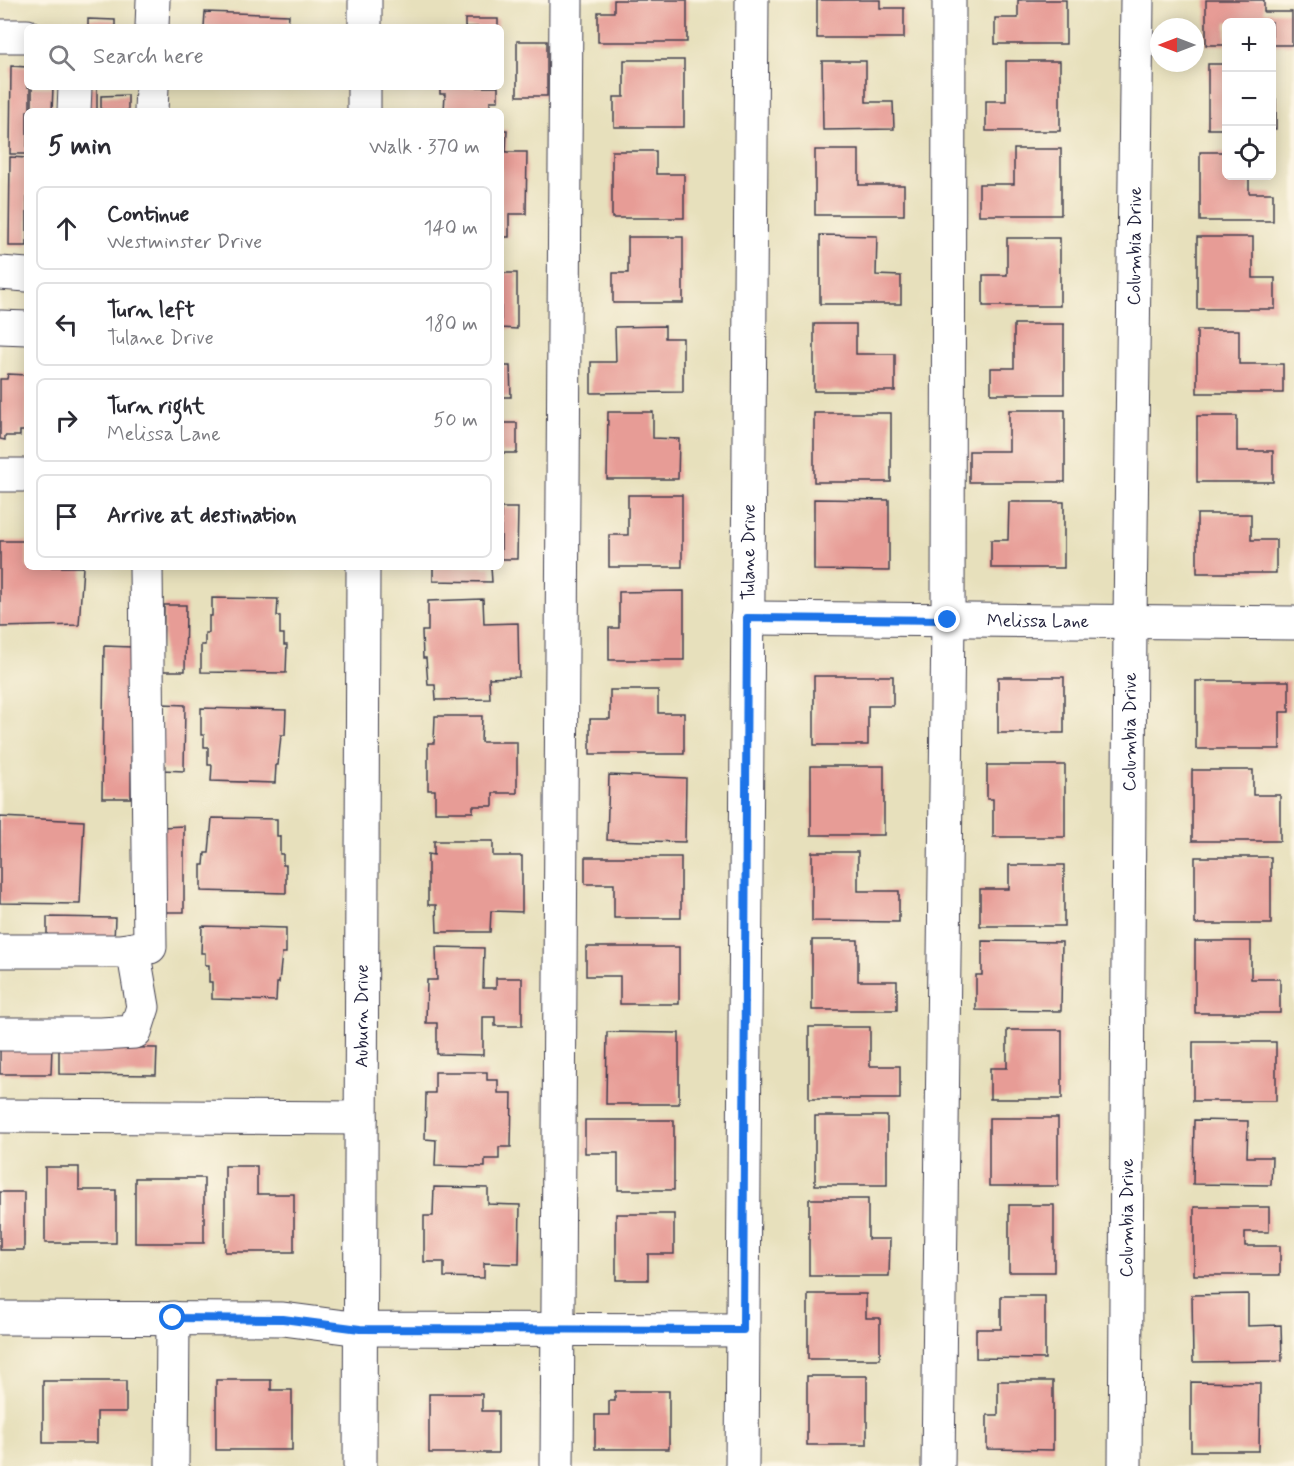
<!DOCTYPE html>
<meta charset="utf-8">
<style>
:root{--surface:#fff;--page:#f7f7f7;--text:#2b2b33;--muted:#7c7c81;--line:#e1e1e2}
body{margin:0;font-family:Mynerve,sans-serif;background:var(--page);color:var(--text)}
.controls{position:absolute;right:18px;top:18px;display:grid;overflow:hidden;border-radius:9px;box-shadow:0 3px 15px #0003}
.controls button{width:54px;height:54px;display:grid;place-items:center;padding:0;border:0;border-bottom:2px solid var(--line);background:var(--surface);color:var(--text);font:30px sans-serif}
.compass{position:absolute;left:1150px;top:18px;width:54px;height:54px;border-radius:50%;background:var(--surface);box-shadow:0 3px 15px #0003;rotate:270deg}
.stop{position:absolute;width:18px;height:18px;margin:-14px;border:4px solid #1a73e8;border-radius:50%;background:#fff}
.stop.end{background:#1a73e8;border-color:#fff;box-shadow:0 2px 6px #0008}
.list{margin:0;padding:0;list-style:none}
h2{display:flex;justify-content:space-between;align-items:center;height:78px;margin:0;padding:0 24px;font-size:26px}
h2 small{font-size:20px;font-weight:400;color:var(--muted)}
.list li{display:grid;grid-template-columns:39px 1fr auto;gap:18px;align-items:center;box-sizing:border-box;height:84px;margin:0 12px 12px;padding:0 12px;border:2px solid var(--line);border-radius:9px}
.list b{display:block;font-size:22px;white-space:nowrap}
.list p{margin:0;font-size:20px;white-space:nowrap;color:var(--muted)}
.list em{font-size:20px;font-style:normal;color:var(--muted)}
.icon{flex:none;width:33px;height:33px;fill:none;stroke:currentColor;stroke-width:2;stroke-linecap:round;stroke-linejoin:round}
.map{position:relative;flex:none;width:1294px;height:1466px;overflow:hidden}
.search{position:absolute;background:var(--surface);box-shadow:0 3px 15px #0003;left:24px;top:24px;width:480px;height:66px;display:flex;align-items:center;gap:15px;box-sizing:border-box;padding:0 21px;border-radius:9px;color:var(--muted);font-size:22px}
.panel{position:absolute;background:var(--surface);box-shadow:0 3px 15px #0003;left:24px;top:108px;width:480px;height:462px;border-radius:9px}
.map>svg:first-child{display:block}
.building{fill:#e79c96}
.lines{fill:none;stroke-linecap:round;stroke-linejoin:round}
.minor-casing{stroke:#403e4e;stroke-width:35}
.minor{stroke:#fff;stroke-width:33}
.route{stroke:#1a73e8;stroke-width:8}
.labels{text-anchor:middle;stroke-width:5;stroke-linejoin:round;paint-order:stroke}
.street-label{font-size:18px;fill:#22223b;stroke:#fcf5e5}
</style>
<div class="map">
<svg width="1294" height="1466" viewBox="0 0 1294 1466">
<rect width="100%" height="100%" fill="#fcf5e5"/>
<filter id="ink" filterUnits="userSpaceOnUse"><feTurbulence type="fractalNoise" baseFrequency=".0167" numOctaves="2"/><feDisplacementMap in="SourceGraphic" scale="12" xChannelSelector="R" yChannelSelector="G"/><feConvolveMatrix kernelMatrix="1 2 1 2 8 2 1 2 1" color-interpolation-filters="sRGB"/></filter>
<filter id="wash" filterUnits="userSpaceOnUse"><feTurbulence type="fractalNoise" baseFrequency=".008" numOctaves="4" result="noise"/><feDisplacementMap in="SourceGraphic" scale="24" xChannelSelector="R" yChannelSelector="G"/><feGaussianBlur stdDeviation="1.35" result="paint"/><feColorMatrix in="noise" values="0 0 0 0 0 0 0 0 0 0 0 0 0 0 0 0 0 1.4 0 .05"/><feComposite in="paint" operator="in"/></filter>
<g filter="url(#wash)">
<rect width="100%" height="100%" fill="#e7e0bc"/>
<g id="blocks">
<!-- building -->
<path class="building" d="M614 0H687V42H598V12H614Z
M817 0H880V8H904V38H817Z
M1018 0H1066V44H995V18H1018Z
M1206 0H1264V12H1292V45H1272V22H1226V45H1206Z
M205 12 289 15 288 27H204Z
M88 19 115 20V27H88Z
M465 19H498V27H465Z
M517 41H547V96H517Z
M624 60H684V127H614V97H624Z
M822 61H866V102H893L894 129 823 130Z
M1006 61H1060V131H986V101H1006Z
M1208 64H1226V129H1208Z
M11 66 27 67V87H30V111H27V154H10Z
M32 87H53L52 111H32Z
M77 87H97V111H77Z
M440 87H498V101H490V111H444L445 94H440Z
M128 95V111H101V96Z
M1272 99H1276V129H1272Z
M501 130H507L506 152H527L526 214H509V237H501Z
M1014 149H1061V215H979V184H1014Z
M815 150H859V185H904V215H815Z
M612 151H656V174H684V218H612Z
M1200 152H1226V176H1249V193H1273V221H1200Z
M10 157 27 158V246H9Z
M820 235 877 236 876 275 901 276V304H820Z
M628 237H683V303H613V273H628Z
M1197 237H1253V278H1275V309H1197Z
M1007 238H1060V306H983V275H1007Z
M501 273H517V329L501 328Z
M814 324H856V354H895V391H814Z
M1014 324H1064V394H991V368H1014Z
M665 326V338H683V392L591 393V362H616L615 327Z
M1197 330H1239V364H1283V393H1197Z
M501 366H510L511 397H501Z
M8 374 27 375V431H20V436H5V440L0 439V379H7Z
M1009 410H1065V482H969V451H1009Z
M608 412H653V438L679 439 678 479H607Z
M814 413H891V482H814Z
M1197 416H1237V451H1273V482H1197Z
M501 423H517V453H501Z
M628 495H682V567H609V535H628Z
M814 499 889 500V571L814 570Z
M1009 502H1064V568H991V540H1008Z
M501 508H518L517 559H501Z
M1197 514H1251V540H1276V573H1197Z
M0 541H27V567H83L79 625 0 627Z
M433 567H491L492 582 433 581Z
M684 591V660H609V628H619V592Z
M212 598 278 599 277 616H280V634H284V645H287L286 673 201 672V645H205V633H209V616H212Z
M483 599 484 624 518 623 519 677 489 678 490 699 436 700 435 685H428L426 658H423L422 631H428V601Z
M164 605H186L185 671H163Z
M104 646 132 647 131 798H102Z
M814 676H893V706H868V745H814Z
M998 677H1064V733H998Z
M1196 681H1289V712H1280V749H1196Z
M610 690H658V713H684V754H590V719H610Z
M163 704 185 705 184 771 162 770Z
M201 708 286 710 285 735H281L278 765H276L275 783 211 781 212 765H208V747H204V735H201Z
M435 716H482L481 742H517V793H493V806H473V812H435V790H428V743H434Z
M987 765H1065V837H993V799H987Z
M811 766H884V835H811Z
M1192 770H1253V795H1280V841H1192Z
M609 775 686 778 685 842 607 840Z
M0 817 84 821 80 904 0 903Z
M212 818 277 819V836H280V854H283V865H286V893L201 891V865H204L205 853H209Z
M184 826V912H162V827Z
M434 841H493V856H522V912L491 911 490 932H437L436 905H428V854L434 855Z
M812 852H858V891H899V922L812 921Z
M585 857H681V918H614V884H585Z
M1195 857H1271V924H1195Z
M1009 865H1064V926H980V889H1009Z
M47 917 115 918 114 941 47 940Z
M202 926 286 928V953H282L279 983H277L276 1001 212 999V982H209V965H205V953H201Z
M812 940H858V981H897V1010H812Z
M982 941 1062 942 1061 1011 976 1010V975H982Z
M1195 941H1251V979H1280V1013H1195Z
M436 947 484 948 483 988H496V978H522V1026H495V1017H483V1055L437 1054V1023H426L427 980H437Z
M586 947H679V1004H620V976H586Z
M809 1027H870V1066H900V1099H809Z
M1007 1030H1062V1099H990V1068H1007Z
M607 1032 679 1033V1104H606Z
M1193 1042H1276V1101H1193Z
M0 1047H52L51 1074H0Z
M59 1047 157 1048 156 1075 59 1074Z
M435 1072H487V1080H498V1093H512L511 1147H499V1159H485V1167L435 1166 436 1140 425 1139 426 1093H435Z
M815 1116H887V1185H815Z
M989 1118H1058V1186H989Z
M585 1120H674V1190H618V1153H585Z
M1194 1120 1248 1121 1247 1157H1272L1271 1185 1193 1184Z
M225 1166H257V1194H294V1252H225Z
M45 1167H79V1190H116V1243H45Z
M135 1178H204V1243H135Z
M434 1187 488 1188V1204L520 1205 519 1264 484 1263V1278L444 1277V1262H424V1216H433Z
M0 1192H24V1250H0Z
M809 1199H868V1239H890L889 1276H809Z
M1009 1205H1054V1272H1009Z
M1194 1207H1269V1232H1245V1246H1280V1275H1194Z
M616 1214H674V1254H648V1280H616Z
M808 1294H866V1318H880V1359H808Z
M1248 1294V1326L1281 1325 1282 1361 1193 1362 1192 1295Z
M1001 1296H1045V1359L976 1358V1329H1001Z
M807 1376H867V1445H807Z
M216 1380H271V1390H292V1450H216Z
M43 1381H126V1412H97V1443H43Z
M998 1381H1053V1450L987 1449V1415H998Z
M1191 1382 1260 1383 1259 1451H1191Z
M615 1391H669V1449H595V1415H609V1401H615Z
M429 1394H482V1411H498V1453H429Z"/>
</g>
</g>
<g filter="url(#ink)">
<use href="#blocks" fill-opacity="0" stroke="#403e4e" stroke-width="1.5"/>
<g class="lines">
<!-- minor casing -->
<g class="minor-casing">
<g id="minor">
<path d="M152 27 153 0"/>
<path d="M365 27V0"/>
<path d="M0 36H27"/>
<path d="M74 111 75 87"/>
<path d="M151 111 152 87"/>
<path d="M364 111V87"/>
<path d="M0 273 27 275"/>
<path d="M0 327 27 328"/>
<path d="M0 475H27"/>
<path id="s1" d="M747 618 1294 623"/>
<path d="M0 951H119L150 947 146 567"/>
<path d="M0 1034H101L135 1032 143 1007 133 949"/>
<path d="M0 1116 361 1118"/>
<path d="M0 1318 283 1319 360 1329 743 1330"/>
<path d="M172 1466 173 1318"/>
<path id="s2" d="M360 1466 363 567"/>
<path d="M557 1466 566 0"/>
<path id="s3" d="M742 1466 752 0"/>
<path d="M938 1466 948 620 949 0"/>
<path id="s4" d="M1125 1466 1130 622 1137 0"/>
</g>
</g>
<!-- minor -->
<use href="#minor" class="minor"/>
</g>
</g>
<g class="lines" filter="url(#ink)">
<!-- route -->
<path class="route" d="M173 1318 283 1319 360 1329 743 1330 747 618 948 620"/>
</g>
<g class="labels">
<!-- street labels -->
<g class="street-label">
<text dy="6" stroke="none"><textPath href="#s4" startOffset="1220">Columbia Drive</textPath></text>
<text dy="6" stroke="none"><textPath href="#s3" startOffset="914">Tulane Drive</textPath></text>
<text dy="6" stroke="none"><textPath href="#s1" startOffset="291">Melissa Lane</textPath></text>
<text dy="6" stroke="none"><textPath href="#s4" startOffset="734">Columbia Drive</textPath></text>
<text dy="6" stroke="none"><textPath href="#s2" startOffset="450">Auburn Drive</textPath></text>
<text dy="6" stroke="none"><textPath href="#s4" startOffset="248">Columbia Drive</textPath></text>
</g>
</g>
</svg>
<div class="controls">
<button>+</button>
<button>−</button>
<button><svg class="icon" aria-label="locate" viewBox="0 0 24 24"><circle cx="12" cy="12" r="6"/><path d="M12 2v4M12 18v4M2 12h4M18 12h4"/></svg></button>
</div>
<svg class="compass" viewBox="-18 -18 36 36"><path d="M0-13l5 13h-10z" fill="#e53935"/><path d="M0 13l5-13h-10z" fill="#7c7c81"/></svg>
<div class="stop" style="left:173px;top:1318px"></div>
<div class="stop end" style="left:948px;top:620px"></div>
<div class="search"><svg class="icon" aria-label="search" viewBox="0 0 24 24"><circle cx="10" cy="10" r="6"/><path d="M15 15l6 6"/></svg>Search here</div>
<section class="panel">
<h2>5 min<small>Walk · 370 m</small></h2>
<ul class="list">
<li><svg class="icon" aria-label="ahead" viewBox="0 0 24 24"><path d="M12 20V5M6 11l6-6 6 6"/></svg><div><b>Continue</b><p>Westminster Drive</p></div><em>140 m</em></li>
<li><svg class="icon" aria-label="left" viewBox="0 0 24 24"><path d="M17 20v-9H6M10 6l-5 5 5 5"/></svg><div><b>Turn left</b><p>Tulane Drive</p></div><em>180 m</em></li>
<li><svg class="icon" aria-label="right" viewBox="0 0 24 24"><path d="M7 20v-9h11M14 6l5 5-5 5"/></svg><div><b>Turn right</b><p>Melissa Lane</p></div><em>50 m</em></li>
<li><svg class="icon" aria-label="arrive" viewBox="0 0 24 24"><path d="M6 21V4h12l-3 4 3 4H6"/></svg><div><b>Arrive at destination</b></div></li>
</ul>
</section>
</div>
